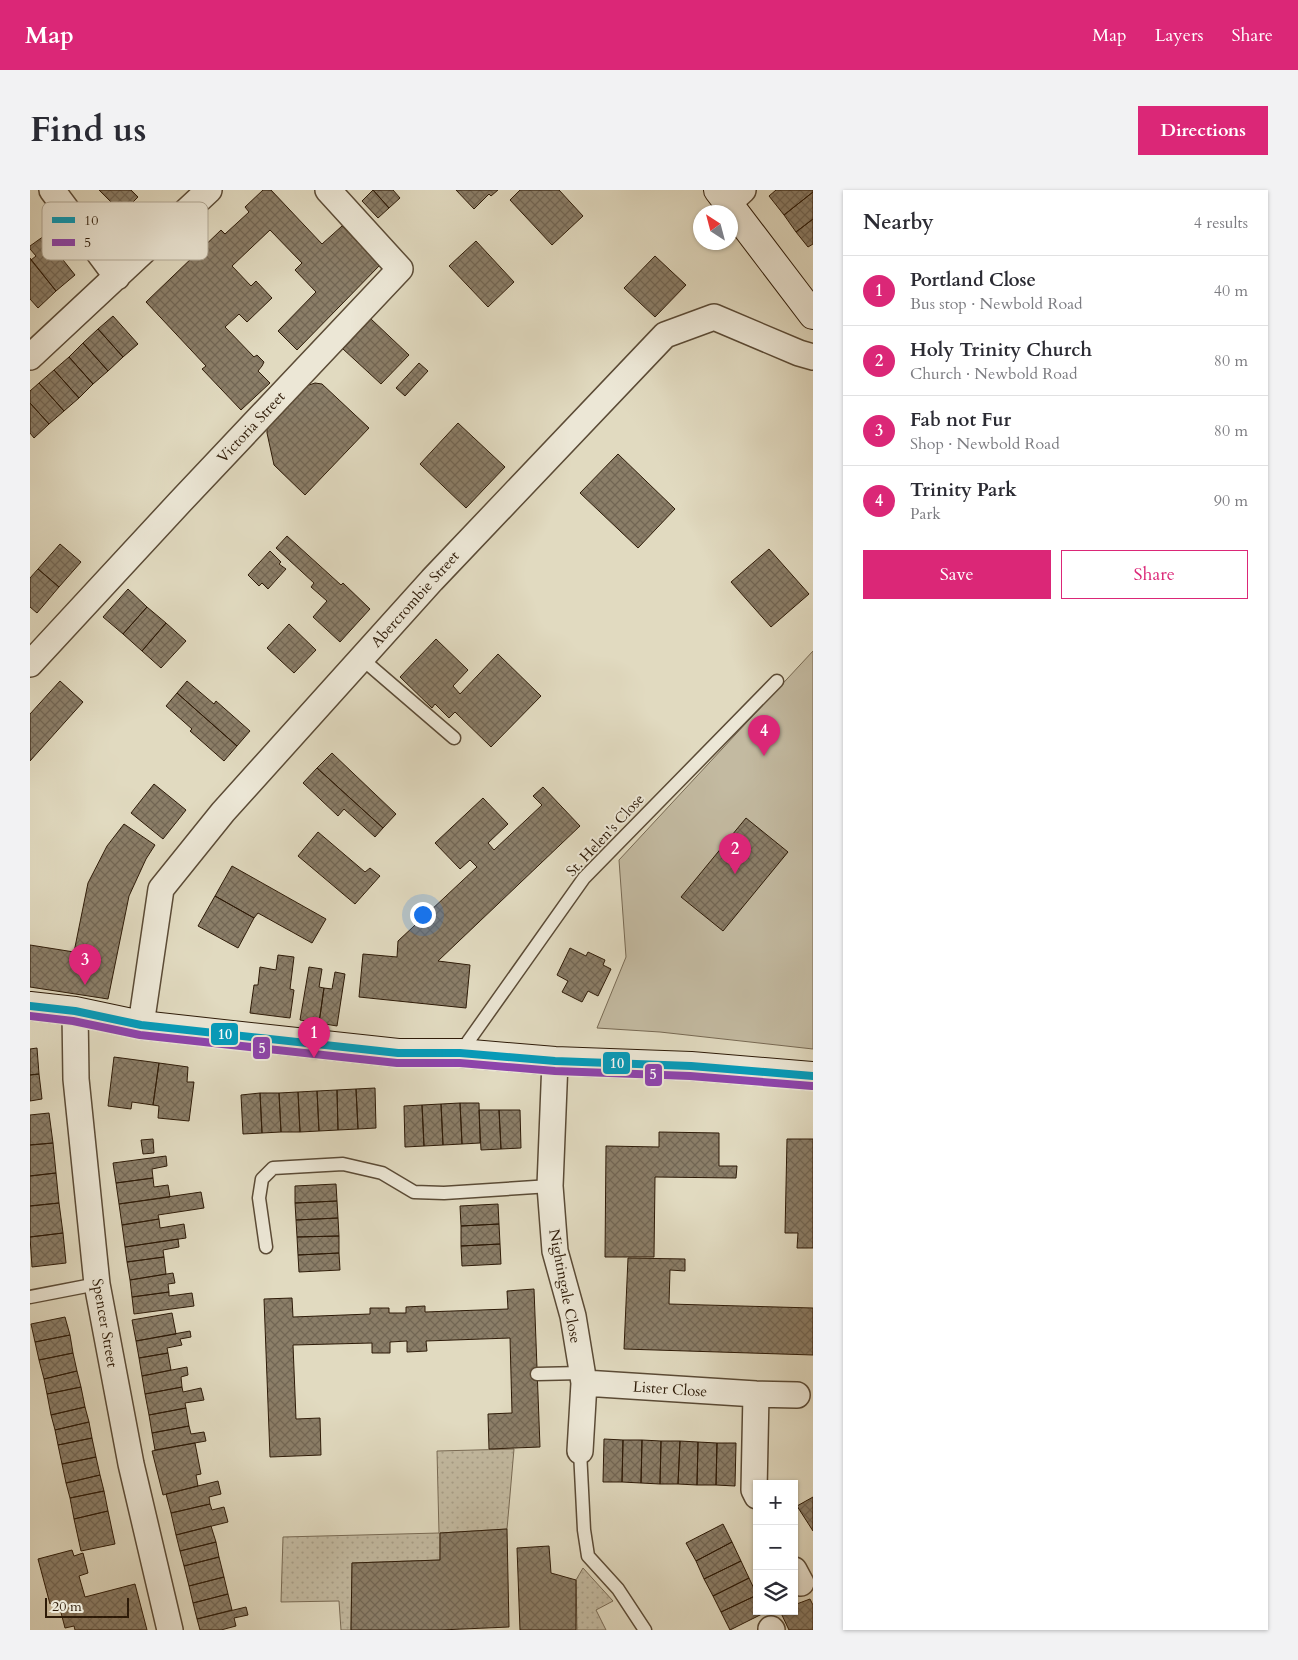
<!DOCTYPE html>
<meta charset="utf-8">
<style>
:root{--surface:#fff;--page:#f2f2f3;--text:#2b2b33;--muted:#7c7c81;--line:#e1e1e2;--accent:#db2777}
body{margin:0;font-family:Cardo,serif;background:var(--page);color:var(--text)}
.controls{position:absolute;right:15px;bottom:15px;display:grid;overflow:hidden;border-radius:0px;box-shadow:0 1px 4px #0004}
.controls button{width:45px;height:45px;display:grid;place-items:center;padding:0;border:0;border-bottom:1px solid var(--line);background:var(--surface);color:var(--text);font:25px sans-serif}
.compass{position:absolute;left:663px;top:15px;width:45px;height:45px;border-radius:50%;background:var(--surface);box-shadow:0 1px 4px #0004;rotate:324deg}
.scale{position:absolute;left:15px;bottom:12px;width:84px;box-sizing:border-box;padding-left:5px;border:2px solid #2e1b08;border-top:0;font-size:14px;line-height:18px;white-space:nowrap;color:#2e1b08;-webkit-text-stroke:4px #ece7d6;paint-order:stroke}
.you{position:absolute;left:392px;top:724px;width:18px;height:18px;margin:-12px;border:4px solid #fff;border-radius:50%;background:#1a73e8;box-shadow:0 0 0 8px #1a73e833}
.badge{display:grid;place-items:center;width:32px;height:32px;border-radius:50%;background:var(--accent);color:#fff;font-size:16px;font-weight:700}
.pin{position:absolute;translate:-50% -41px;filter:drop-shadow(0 1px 2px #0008)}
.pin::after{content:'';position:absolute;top:26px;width:18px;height:15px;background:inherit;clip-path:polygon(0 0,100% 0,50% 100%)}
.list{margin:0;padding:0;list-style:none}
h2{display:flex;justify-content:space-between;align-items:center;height:65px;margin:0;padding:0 20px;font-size:21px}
h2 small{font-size:16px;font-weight:400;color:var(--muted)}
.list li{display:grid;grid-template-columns:32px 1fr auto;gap:15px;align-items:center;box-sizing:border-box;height:70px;padding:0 20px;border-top:1px solid var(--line)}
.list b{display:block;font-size:19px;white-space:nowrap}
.list p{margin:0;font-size:16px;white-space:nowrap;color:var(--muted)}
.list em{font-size:16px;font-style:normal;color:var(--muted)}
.actions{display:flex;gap:10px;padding:15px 20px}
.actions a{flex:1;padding:11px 0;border:1px solid var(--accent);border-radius:0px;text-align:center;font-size:18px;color:var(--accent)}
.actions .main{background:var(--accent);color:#fff}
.icon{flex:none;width:28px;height:28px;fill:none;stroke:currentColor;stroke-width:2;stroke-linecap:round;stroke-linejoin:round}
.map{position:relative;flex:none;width:783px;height:1440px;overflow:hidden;border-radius:0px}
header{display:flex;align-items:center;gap:30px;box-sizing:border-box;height:70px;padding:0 25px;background:var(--accent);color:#fff}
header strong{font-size:24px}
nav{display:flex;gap:28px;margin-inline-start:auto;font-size:18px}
.intro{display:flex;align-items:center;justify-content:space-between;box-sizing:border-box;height:120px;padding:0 30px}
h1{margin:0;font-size:35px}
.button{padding:12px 22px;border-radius:0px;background:var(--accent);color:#fff;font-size:18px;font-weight:700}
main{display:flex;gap:30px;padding:0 30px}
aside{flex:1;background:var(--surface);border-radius:0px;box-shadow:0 1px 4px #0004}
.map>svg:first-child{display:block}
.grass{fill:url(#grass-dots);stroke:#786a54}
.park{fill:#c3baa1;stroke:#786a54}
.building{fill:url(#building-cross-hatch);stroke:#2e1b08}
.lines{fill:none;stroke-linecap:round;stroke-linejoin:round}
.service-casing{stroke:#5b4b36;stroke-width:15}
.minor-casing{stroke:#5b4b36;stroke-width:28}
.secondary-casing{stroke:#2e1b08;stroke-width:30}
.service{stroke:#ece7d6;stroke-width:12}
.minor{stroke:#ece7d6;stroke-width:25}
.secondary{stroke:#ece7d6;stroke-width:28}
.bus-1-casing{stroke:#ece7d6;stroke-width:11}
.bus-2-casing{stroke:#ece7d6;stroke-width:11}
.bus-1{stroke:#059bba;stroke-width:8}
.bus-2{stroke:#8e44ad;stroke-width:8}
.labels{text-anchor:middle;stroke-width:4;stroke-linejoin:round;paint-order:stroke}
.street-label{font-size:15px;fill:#2e1b08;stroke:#ece7d6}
.key{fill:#ece7d6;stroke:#b3aa98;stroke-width:1}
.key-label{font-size:14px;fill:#2e1b08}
.line-badge{stroke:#ece7d6;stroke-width:2}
.badge-label{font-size:14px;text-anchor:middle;font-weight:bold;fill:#fff}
</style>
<header>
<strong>Map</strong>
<nav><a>Map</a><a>Layers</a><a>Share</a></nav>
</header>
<div class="intro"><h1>Find us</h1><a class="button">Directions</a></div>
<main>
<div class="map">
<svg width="783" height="1440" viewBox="0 0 783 1440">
<defs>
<pattern id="grass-dots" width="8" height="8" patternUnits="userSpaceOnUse" patternTransform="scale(1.25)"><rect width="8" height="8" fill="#c3baa1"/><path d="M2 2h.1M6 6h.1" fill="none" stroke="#a89f89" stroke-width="1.8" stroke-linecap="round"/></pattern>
<pattern id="building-cross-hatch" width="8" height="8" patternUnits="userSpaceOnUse" patternTransform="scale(1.25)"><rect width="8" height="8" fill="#8b7e68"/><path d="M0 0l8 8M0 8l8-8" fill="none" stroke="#726654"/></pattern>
</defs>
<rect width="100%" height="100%" fill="#e1dac0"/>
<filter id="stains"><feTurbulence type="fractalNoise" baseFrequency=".004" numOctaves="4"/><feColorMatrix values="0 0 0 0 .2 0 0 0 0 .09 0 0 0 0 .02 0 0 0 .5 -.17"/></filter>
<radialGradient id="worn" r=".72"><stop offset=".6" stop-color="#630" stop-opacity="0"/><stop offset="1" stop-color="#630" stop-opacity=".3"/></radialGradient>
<!-- grass -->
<path class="grass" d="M484 1259 477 1339 410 1343V1370L322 1373 321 1440H311L309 1411 251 1412 253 1347 409 1343 407 1261Z
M553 1378 583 1411 566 1420 576 1440H547L546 1390Z"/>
<!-- park -->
<path class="park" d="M783 461V859L630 842 567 838 596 767 589 670Z"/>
<!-- building -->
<path class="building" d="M69 0H101L108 7 92 23Z
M233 0H241L292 54 312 36 350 75 267 160 248 141 286 102 265 80 272 73 240 40 202 76 221 96 226 91 242 108 217 132 209 124 195 137 224 167 227 165 234 172 232 176 228 181 240 193 211 220 172 179 176 176 116 112 191 40 195 44 219 22 215 17Z
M343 0 359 18 348 28 332 11Z
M343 0H363L370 8 359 18Z
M426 0H468L461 6 459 4 444 19Z
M490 0H529L553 26 522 55 480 10Z
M746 0H783V2L754 25 739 6Z
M783 2V29L766 42 754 25Z
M783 29V54L778 57 766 42Z
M14 46 45 85 26 101 1 70 6 66 0 59V56Z
M446 51 484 92 458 117 419 76Z
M625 66 656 95 625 127 594 98Z
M0 68 26 101 8 118 0 109Z
M83 126 108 154 93 167 68 139Z
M341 129 379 165 351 194 313 159Z
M68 139 93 167 78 181 53 153Z
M53 153 78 181 63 194 39 167Z
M39 167 63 194 49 208 24 180Z
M389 173 398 181 375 206 366 198Z
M24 180 49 208 34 221 9 193Z
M9 193 34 221 19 234 0 213V201Z
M285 193 292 194 339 238 275 305 244 275 237 243V238L276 196Z
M0 213 19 234 4 248 0 243Z
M428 233 475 277 436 318 390 274Z
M588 264 645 319 608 358 550 303Z
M257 346 311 395 313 393 340 419 310 452 283 427 297 411 281 397 284 393 246 358Z
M30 354 51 372 29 397 8 379Z
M739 359 779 404 741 437 701 392Z
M240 361 251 372 249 374 256 379 238 399 232 393 229 396 218 385Z
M8 379 29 397 7 423 0 417V388Z
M98 399 117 417 93 444 73 427Z
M117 417 136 433 112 461 93 444Z
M136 433 156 451 131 478 112 461Z
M259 434 286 460 264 483 237 458Z
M406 449 438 480 423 496 430 504 468 464 511 506 461 557 425 522 419 528 405 514 402 518 370 487Z
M30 491 53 512 0 571V524Z
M157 491 184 514 186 511 220 541 207 556 147 503Z
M147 503 207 556 194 571 160 541 162 539 136 516Z
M302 563 366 624 353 638 287 578Z
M287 578 353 638 345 647 314 619 308 626 273 593Z
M124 594 156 620 133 649 101 623Z
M513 597 550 636 408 771 440 775 436 818 329 807 333 764 367 767 368 751 447 677 440 670 430 679 405 653 453 608 478 634 458 653 464 660 512 615 503 606Z
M716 628 758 662 693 741 651 707Z
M94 634 125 655 116 669 99 706 78 809 0 797V755L44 762 58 693 77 656Z
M288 642 335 682 340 678 350 686 325 714 268 666Z
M202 676 296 729 282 753 228 723 224 728 185 706Z
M185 706 224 728 208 758 168 736Z
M540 758 556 766 558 762 575 770 573 775 581 779 568 806 558 801 552 812 532 802 538 791 527 785Z
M248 765 264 767 260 799 264 800 260 828 220 823 224 795H228L230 777 246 780Z
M279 777 292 779 289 797 294 798 289 833 270 830Z
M305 782 315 784 307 836 289 833 294 798 302 799Z
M7 858 9 884 0 885V859Z
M84 867 129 873 123 915 102 912 101 919 78 916Z
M129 873 158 877 157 892H164L159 931 128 928 129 916 123 915Z
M9 884 12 909 0 911V885Z
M345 898 346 938 328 939 326 899Z
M326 899 328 939 308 940 307 900Z
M307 900 308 940 289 941 287 901Z
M287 901 289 941 270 942 268 902Z
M268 902 270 942H251L249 903Z
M230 903 232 943 213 944 211 905Z
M230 903H249L251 942 232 943Z
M430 913H449L450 953 432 954Z
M430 913 432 954 413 955 411 914Z
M411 914 413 955 394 956 392 915Z
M392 915 394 956 375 957 374 916Z
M449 920H469L471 959 451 960Z
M469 920H490L491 958 471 959Z
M19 923 23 953 0 955V925Z
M629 942 689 943V976H707L706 988 625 987 624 1067H575L576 956 629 957Z
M123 949 124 963 113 964 111 950Z
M757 949H783V1058H767L768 1043H755Z
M23 953 26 983 0 986V955Z
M136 966 137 976 122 979 123 988 86 993 83 973Z
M26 983 29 1013 0 1016V986Z
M123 988 124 997 138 995 140 1007 89 1014 86 993Z
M306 994 307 1011 265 1013V996Z
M171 1002 174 1018 128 1025 129 1029 92 1035 89 1014Z
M307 1011 308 1028 266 1030 265 1013Z
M29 1013 33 1043 0 1047V1016Z
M468 1014 469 1034 431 1036 430 1016Z
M308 1028 309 1046 267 1047 266 1030Z
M129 1029 130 1038 154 1034 156 1048 95 1057 92 1035Z
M469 1034 470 1054 431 1056V1036Z
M33 1043 36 1073 2 1077 0 1047Z
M309 1046V1063L268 1065 267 1047Z
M148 1049 149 1057 133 1060 134 1067 97 1072 95 1057Z
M470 1054 471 1074 432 1076 431 1056Z
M309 1063 310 1080 269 1082 268 1065Z
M134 1067 136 1084 100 1090 97 1072Z
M598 1068 655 1069V1081L640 1080 639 1114 783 1118V1165L594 1159Z
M143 1083 145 1093 138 1094 139 1102 102 1107 100 1090Z
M504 1099 510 1257 459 1259 458 1224 482 1223 480 1148 396 1151 397 1161 377 1162V1151L360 1152V1163H342V1153L263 1155 266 1229 290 1228 291 1265 240 1267 234 1109 262 1108 263 1127 340 1124V1118H359V1123H376V1117L395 1116V1122L478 1119 477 1101Z
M139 1102V1106L162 1103 164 1116 104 1124 102 1107Z
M142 1123 146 1144 106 1151 102 1130Z
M35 1127 40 1145 5 1152 1 1134Z
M160 1141 161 1147 150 1149 152 1155 137 1158 138 1163 109 1168 106 1151Z
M40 1145 43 1163 9 1170 5 1152Z
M43 1163 47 1181 14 1189 9 1170Z
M138 1163 141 1180 112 1186 109 1168Z
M157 1177 158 1185 151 1187 152 1197 115 1204 112 1186Z
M47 1181 51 1197 17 1204 14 1189Z
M51 1197 55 1217 21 1225 17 1204Z
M152 1197 153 1202 171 1198 174 1210 155 1213 156 1218 119 1225 115 1204Z
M55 1217 59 1232 25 1240 21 1225Z
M156 1218 159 1236 122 1243 119 1225Z
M59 1232 62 1248 28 1255 25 1240Z
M159 1236 161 1244 174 1242 176 1251 125 1260 122 1243Z
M62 1248 66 1267 32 1274 28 1255Z
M574 1249 593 1250 592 1292H573Z
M593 1250H612L611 1293 592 1292Z
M612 1250 631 1251 630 1294 611 1293Z
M631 1251H650L648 1294H630Z
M650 1251 668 1252 667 1295 648 1294Z
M668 1252 687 1253 686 1295H667Z
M165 1253 171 1284 166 1285 168 1296 133 1305 122 1261Z
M687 1253H706L705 1296 686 1295Z
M66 1267 70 1285 36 1293 32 1274Z
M70 1285 74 1301 40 1308 36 1293Z
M188 1291 191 1304 179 1307 180 1314 141 1323 136 1304Z
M74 1301 78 1321 44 1329 40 1308Z
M783 1307V1341L767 1316Z
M180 1314 182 1320 194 1317 198 1332 146 1345 141 1323Z
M78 1321 85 1354 51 1361 44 1329Z
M693 1334 702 1352 666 1371 656 1353Z
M181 1336 186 1352 150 1361 146 1345Z
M477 1339 479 1437 410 1440H321L322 1373 410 1370V1343Z
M186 1352 189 1367 154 1376 150 1361Z
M702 1352 711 1371 674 1389 666 1371Z
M519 1356 521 1383 546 1390V1440H490L487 1358Z
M42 1360 44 1366 53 1363 58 1383 49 1386 55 1407 105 1394 117 1440H45L44 1436 35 1438 28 1411 20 1414 8 1369Z
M189 1367 194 1387 159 1396 154 1376Z
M711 1371 719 1388 683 1406 674 1389Z
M194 1387 198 1404 163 1413 159 1396Z
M719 1388 727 1405 691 1422 683 1406Z
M198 1404 202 1420 167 1429 163 1413Z
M727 1405V1421L736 1422 700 1440 691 1422Z
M780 1409 783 1415V1440H759L750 1421H764V1415Z
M216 1417 218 1425 204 1428 206 1436 191 1440H170L167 1429Z"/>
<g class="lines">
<!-- service casing -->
<g class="service-casing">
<path id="service" d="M331 468 424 548
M430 863 554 688 747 491
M236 1057 229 1008 232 989 243 978 313 974 352 983 384 1002 414 1003 520 996
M0 1107 67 1094
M507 1184 552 1183
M550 1261 554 1340 558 1366 588 1399 615 1440"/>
</g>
<!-- minor casing -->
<g class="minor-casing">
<path id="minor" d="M22 0 87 87
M698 14 713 0
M0 167 179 0
M0 474 150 312 370 79 298 0
M45 821 46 889 67 1094 101 1274 140 1440
M111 835 131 699 193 622 402 390 635 145 684 127 769 163 783 167
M525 871 520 996 525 1061 543 1126 554 1193 550 1261
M554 1193 726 1204 767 1205
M726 1204 724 1300 727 1306
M764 1380 771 1393
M741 1439 742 1440"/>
</g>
<!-- secondary casing -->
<g class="secondary-casing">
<path id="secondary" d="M688 0 783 125
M0 816 45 821 111 835 368 863H430L525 871 661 876 783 886"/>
</g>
<!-- service -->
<use href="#service" class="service"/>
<!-- minor -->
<use href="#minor" class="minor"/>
<!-- secondary -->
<use href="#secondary" class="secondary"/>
<!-- bus-1 casing -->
<g class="bus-1-casing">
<path id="bus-1" d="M0 816 45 821 111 835 368 863H430L525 871 661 876 783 886"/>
</g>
<!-- bus-2 casing -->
<g class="bus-2-casing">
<path id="bus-2" d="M0 826 43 831 110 845 367 873H430L525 881 660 886 782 896"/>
</g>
<!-- bus-1 -->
<use href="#bus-1" class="bus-1"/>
<!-- bus-2 -->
<use href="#bus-2" class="bus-2"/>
</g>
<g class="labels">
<!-- street labels -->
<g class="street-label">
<text transform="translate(221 237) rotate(-47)" y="5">Victoria Street</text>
<text transform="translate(385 409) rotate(-48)" y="5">Abercrombie Street</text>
<text transform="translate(575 645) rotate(-47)" y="5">St. Helen's Close</text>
<text transform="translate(535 1096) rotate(79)" y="5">Nightingale Close</text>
<text transform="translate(75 1133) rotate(80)" y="5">Spencer Street</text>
<text transform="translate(640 1199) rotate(4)" y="5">Lister Close</text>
</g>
</g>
<!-- legend -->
<rect x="12" y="12" width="166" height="58" rx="8" class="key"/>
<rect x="22" y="27" width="23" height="6" fill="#059bba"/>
<rect x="22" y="49" width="23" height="7" fill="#8e44ad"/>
<g class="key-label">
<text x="54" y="35">10</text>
<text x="54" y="57">5</text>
</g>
<g class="line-badge">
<rect x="180" y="832" width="29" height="24" rx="5" fill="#059bba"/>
<rect x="222" y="846" width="19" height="24" rx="5" fill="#8e44ad"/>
<rect x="572" y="861" width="29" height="24" rx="5" fill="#059bba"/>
<rect x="614" y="873" width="19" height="24" rx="5" fill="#8e44ad"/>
</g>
<g class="badge-label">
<text x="195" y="849">10</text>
<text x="232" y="863">5</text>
<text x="587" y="878">10</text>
<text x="623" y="889">5</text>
</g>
<rect width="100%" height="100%" filter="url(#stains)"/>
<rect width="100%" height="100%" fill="url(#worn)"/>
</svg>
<div class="controls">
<button>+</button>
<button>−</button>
<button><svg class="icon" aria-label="layers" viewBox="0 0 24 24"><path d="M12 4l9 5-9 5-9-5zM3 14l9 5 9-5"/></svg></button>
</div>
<svg class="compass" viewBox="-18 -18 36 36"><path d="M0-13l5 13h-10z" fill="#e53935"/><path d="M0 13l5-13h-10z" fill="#7c7c81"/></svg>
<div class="scale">20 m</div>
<div class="you"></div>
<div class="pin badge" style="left:284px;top:868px">1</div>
<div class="pin badge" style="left:705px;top:684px">2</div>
<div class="pin badge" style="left:55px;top:795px">3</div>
<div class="pin badge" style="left:734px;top:566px">4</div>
</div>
<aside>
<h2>Nearby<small>4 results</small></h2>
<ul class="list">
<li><span class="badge">1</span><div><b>Portland Close</b><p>Bus stop · Newbold Road</p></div><em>40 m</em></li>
<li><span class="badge">2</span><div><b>Holy Trinity Church</b><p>Church · Newbold Road</p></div><em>80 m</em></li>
<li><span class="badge">3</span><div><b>Fab not Fur</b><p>Shop · Newbold Road</p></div><em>80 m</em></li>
<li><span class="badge">4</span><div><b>Trinity Park</b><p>Park</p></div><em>90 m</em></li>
</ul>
<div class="actions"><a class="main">Save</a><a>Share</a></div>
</aside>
</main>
